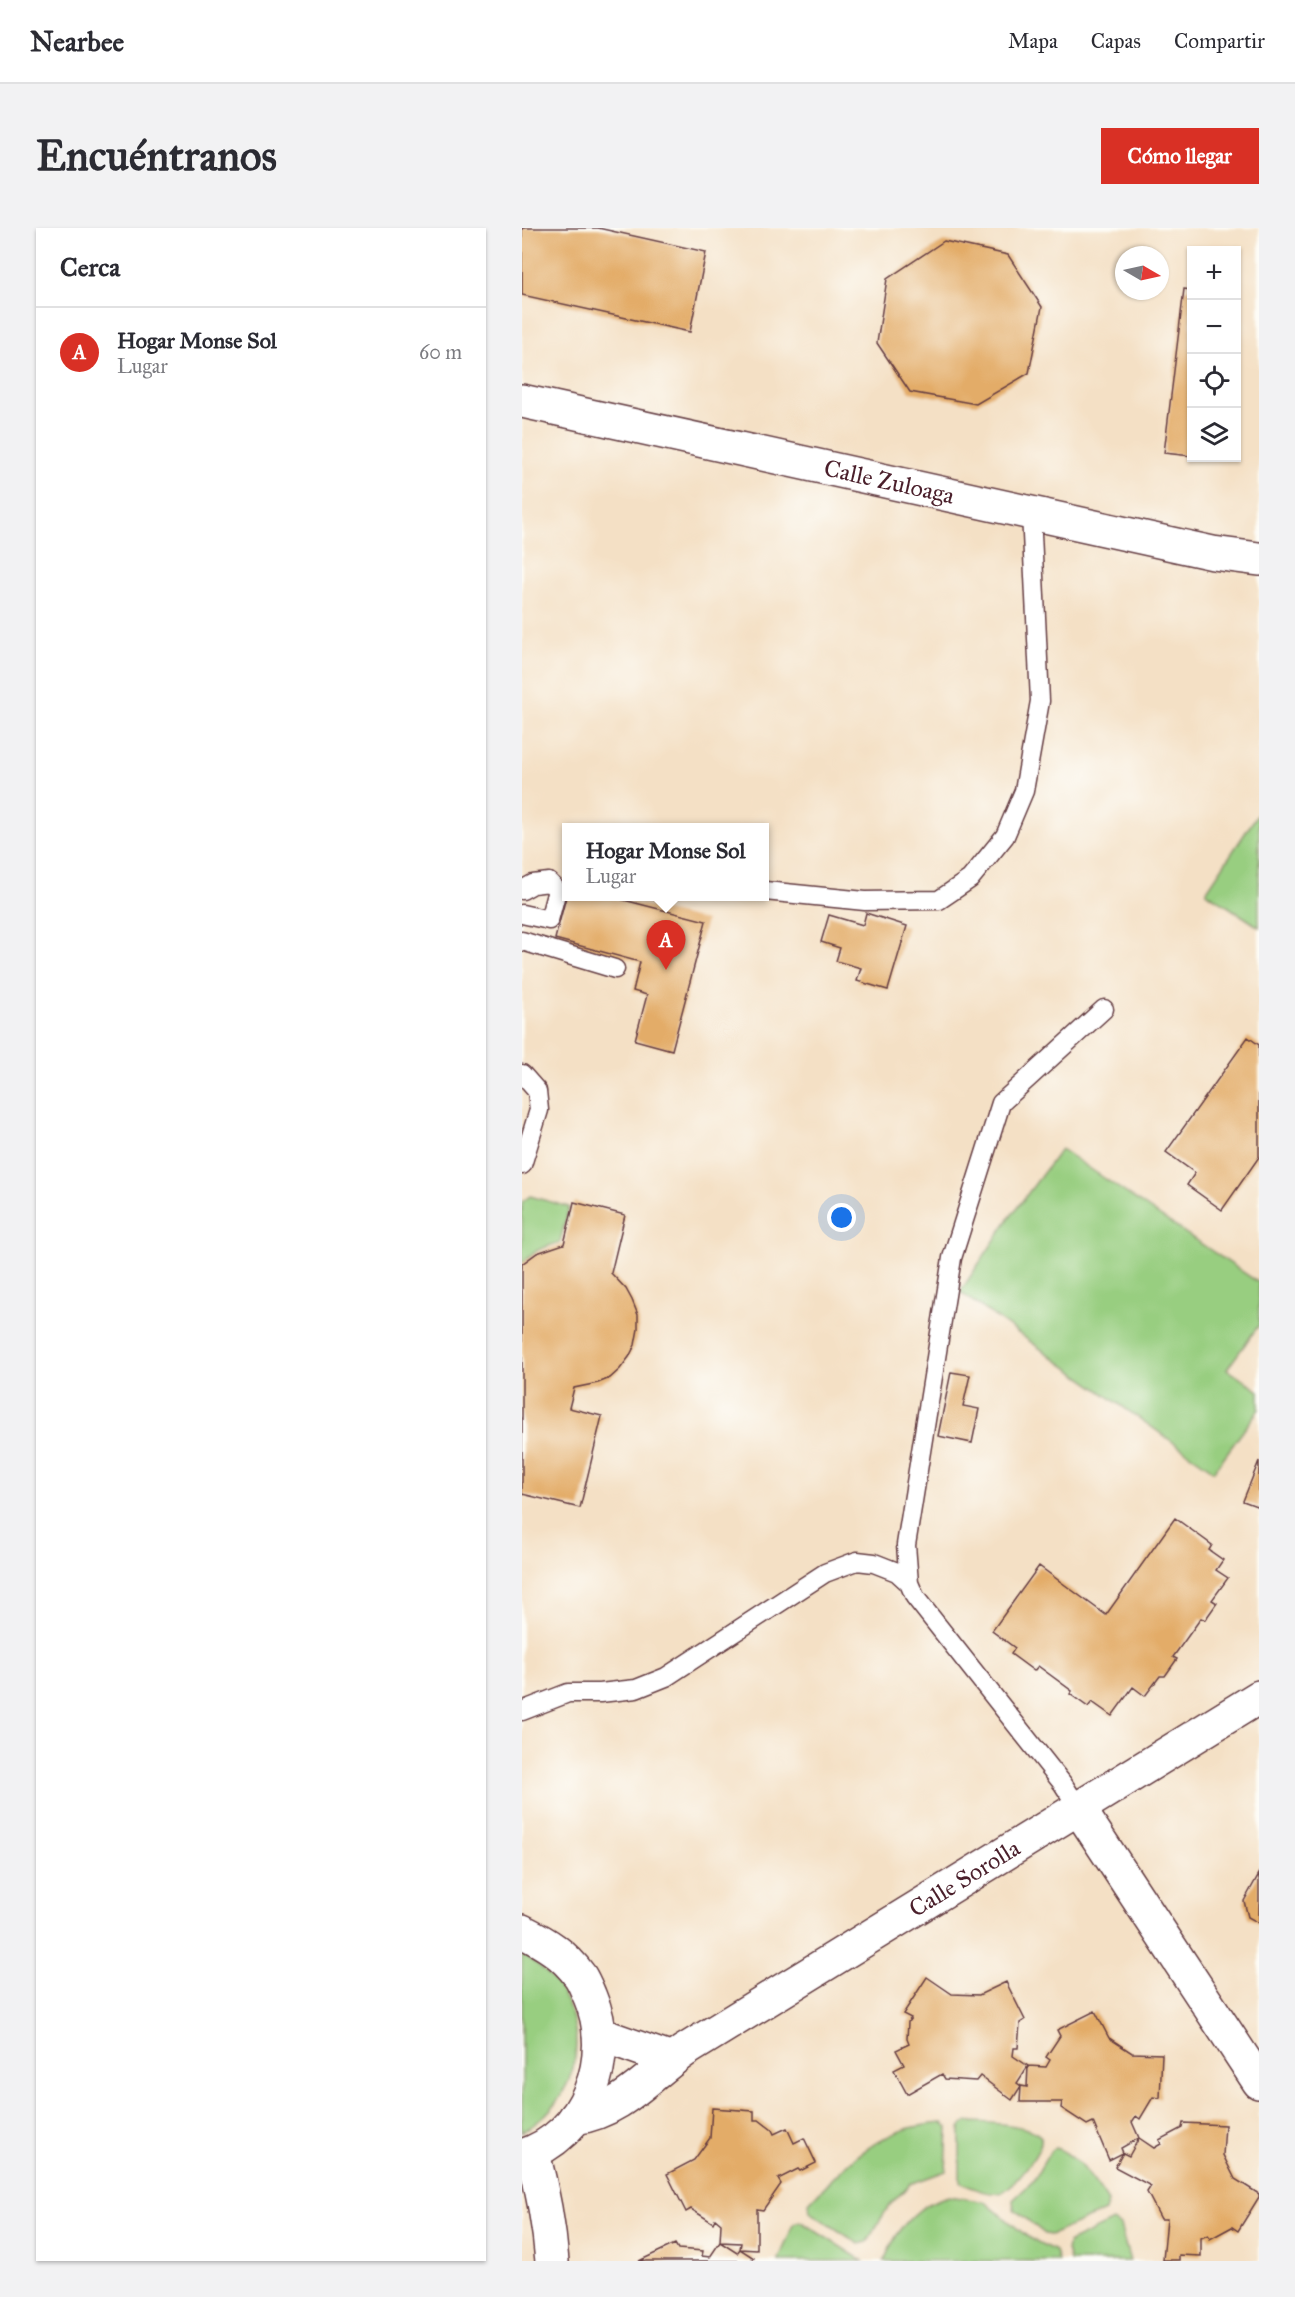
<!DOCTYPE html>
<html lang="es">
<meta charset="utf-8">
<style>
:root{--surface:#fff;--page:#f2f2f3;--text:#2b2b33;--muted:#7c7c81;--line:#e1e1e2;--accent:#d93025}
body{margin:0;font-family:"IM FELL Great Primer",serif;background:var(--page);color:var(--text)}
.controls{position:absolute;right:18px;top:18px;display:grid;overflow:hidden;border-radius:0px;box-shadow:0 2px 4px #0004}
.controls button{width:54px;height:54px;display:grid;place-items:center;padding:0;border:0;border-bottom:2px solid var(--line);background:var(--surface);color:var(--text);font:30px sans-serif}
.compass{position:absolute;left:593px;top:18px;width:54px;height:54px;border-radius:50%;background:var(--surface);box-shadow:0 2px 4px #0004;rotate:99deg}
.you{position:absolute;left:320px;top:990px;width:21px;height:21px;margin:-15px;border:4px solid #fff;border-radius:50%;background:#1a73e8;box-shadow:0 0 0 9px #1a73e833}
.badge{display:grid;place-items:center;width:39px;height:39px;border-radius:50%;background:var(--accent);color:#fff;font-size:20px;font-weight:700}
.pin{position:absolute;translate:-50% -50px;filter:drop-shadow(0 2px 3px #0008)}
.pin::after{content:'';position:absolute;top:32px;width:21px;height:18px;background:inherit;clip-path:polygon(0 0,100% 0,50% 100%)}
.popup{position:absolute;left:40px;top:595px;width:207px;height:78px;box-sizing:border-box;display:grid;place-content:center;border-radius:0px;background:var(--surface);filter:drop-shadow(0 2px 4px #0005);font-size:20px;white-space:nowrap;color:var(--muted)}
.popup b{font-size:22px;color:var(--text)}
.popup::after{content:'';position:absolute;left:50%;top:100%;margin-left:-12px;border:12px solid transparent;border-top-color:var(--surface)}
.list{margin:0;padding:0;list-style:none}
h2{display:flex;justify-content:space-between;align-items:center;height:78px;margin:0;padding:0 24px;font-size:26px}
h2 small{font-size:20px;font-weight:400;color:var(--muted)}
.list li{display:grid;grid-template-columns:39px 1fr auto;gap:18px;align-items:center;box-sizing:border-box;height:90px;padding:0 24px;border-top:2px solid var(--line)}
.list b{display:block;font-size:22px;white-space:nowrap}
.list p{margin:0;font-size:20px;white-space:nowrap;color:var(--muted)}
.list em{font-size:20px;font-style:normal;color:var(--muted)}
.icon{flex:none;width:33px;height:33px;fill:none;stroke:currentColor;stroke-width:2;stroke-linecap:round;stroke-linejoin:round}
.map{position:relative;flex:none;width:737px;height:2033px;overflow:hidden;border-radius:0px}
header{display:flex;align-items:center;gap:36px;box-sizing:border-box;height:84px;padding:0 30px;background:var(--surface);border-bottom:2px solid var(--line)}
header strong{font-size:28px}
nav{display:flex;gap:33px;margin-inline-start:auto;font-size:21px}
.intro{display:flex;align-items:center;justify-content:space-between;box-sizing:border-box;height:144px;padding:0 36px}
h1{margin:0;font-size:42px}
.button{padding:15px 27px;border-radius:0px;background:var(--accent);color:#fff;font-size:21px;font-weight:700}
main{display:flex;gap:36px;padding:0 36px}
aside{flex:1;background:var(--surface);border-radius:0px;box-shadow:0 2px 4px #0004}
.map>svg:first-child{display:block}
.green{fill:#98ce80;stroke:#717656;stroke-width:1.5}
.building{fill:#e3ac68}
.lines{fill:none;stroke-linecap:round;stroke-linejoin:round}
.service-casing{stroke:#643c42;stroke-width:21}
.minor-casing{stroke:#643c42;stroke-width:36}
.service{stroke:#fff;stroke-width:18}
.minor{stroke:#fff;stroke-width:33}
.labels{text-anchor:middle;stroke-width:6;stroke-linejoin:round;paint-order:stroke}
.street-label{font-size:24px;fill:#4a1f2b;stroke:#fdfcf7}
</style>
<header>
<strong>Nearbee</strong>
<nav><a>Mapa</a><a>Capas</a><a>Compartir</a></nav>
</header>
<div class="intro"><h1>Encuéntranos</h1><a class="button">Cómo llegar</a></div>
<main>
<aside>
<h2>Cerca<small></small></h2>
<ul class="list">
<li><span class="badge">A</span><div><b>Hogar Monse Sol</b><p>Lugar</p></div><em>60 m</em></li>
</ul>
</aside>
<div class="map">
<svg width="737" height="2033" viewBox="0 0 737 2033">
<rect width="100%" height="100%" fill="#fdfcf7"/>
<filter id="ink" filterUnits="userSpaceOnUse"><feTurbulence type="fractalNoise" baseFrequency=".0167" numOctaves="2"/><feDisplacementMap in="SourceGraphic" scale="12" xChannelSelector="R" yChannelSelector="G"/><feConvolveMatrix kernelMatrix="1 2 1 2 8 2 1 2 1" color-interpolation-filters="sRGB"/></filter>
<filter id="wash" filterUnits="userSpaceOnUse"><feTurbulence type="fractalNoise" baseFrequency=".008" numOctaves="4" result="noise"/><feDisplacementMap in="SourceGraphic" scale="24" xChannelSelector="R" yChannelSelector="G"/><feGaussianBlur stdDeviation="1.35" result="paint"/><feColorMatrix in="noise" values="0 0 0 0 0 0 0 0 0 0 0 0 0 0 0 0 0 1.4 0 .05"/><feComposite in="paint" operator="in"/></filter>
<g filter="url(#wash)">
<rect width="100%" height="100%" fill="#f4e0c5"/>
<!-- green -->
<path class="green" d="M737 584V699L684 664Z
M539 921 737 1055V1097L705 1141 737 1163V1181L692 1243 438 1064 486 992Z
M8 968 47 979 38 1014 16 1022 0 1035V974Z
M0 1726C71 1767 73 1863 0 1904Z
M446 1894C461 1894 507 1896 518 1908 526 1918 489 1962 478 1965 467 1967 447 1959 438 1954V1900L441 1896Z
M421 1895 426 1899 424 1943 388 1956 366 1979 345 2014 337 2016 288 1984 287 1975C315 1945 347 1911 388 1900 399 1897 411 1896 421 1895Z
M533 1920C552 1924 576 1958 586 1974L583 1983 529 2007 523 2006 492 1981 491 1972 511 1953 529 1922Z
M427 1968 463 1974 506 2009 533 2023 536 2033H362C374 2002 394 1976 427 1968Z
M277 1993 281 1995 341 2033H256L272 1996Z
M591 1993 598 1998 608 2033H548L545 2021 547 2014Z"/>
<g id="blocks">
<!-- building -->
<path class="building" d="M0 0H76L184 24 168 104 0 67Z
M422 13 486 27 520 79 507 145 454 176 388 164 355 115 365 51Z
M662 61 669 62V228L642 225Z
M44 669H90L184 693 150 822 113 812 125 767 111 763 118 734 33 711Z
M344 685 385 698 366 762 335 753 339 740 314 733 318 720 299 714 307 687 341 697Z
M726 809 737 817V929L700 982 665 957 673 945 644 924Z
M52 974 103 987 89 1045 104 1061 110 1072 116 1087V1101L113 1117 107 1129 98 1141 88 1150 76 1155 52 1160 47 1180 80 1188 58 1280 0 1266V1036L15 1025 42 1016Z
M429 1144 448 1147 441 1178 457 1181 450 1215 416 1208Z
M737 1233V1279L721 1273Z
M653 1290 690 1317 687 1322 701 1332 694 1342 706 1350 690 1372 695 1375 683 1392 679 1390 651 1429 655 1431 643 1448H638L623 1468 611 1459 590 1488 570 1474 566 1479 548 1466 550 1463 516 1438 512 1443 489 1426 493 1420 470 1403 517 1338 584 1387Z
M737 1646V1695L726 1689 722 1673Z
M405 1749 430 1766 457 1767 484 1754 503 1792 498 1795 496 1820H492L491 1828 506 1838 495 1855 499 1858 490 1872 458 1848 454 1853 423 1851 420 1846 385 1866 372 1842 382 1837 374 1822 387 1816 385 1811 386 1794 389 1790 381 1786Z
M573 1783 587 1810 610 1825 640 1826 638 1870 631 1869 618 1891 614 1888 610 1894 617 1910 599 1920 601 1925 587 1932 571 1894 565 1897 539 1880 540 1874H498L499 1858 505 1859 506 1838 524 1839 528 1832 524 1829 538 1808 535 1802Z
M190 1880 232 1883V1892H237L250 1902 252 1906 265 1900 272 1915 282 1910 294 1935 278 1943 276 1941 256 1951 259 1956 241 1982 235 1981V2022L218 2021 219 2015 198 2014 199 1996 193 1991 191 1995 169 1981 164 1984 145 1946 172 1932 188 1910Z
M661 1895 703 1897 701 1927 713 1951 737 1966V1969L716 2003 710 1999 688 2011 686 2007 679 2010V2028L657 2027V2032H641L645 1991H639L625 1964 629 1958 593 1939 601 1925 607 1928 617 1910 632 1920 639 1916 637 1912 660 1900Z
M198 2014 215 2025 218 2021 232 2030 230 2033H117L153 2016 156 2021 181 2023 180 2028 188 2029Z"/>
</g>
</g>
<g filter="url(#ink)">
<use href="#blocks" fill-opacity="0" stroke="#643c42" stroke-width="1.5"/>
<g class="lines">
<!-- service casing -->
<g class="service-casing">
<path id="service" d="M0 662 11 656 27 654 35 662 27 692 0 686
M243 663 343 673 417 672 448 651 483 608 502 563 518 473 509 285
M0 713 93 741
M0 846 15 863 17 882 0 937
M0 1483 46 1465H78L114 1461 144 1449 303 1345 335 1333 352 1335 375 1344 387 1355
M557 1581 541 1556 393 1369 387 1355 384 1317 430 1030 479 875 582 781"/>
</g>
<!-- minor casing -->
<g class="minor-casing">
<g id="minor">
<path id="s1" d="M0 173 691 325 737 331"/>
<path d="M557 1581 737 1854"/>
<path d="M0 1703C24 1715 42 1726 58 1748 62 1754 65 1762 68 1769 94 1829 65 1908 0 1928"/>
<path d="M77 1806 150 1832"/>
<path id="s2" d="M53 1890C99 1883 125 1849 162 1823L737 1469"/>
<path d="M11 1925C20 1960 27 1996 30 2033"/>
</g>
</g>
<!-- service -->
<use href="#service" class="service"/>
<!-- minor -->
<use href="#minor" class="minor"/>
</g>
</g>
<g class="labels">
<!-- street labels -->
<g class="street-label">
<text dy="8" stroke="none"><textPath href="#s1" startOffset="376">Calle Zuloaga</textPath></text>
<text dy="8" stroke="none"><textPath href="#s2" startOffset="459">Calle Sorolla</textPath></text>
</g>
</g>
</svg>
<div class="controls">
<button>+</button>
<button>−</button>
<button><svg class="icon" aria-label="locate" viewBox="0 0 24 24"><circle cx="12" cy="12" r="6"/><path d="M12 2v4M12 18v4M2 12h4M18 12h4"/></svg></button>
<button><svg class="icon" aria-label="layers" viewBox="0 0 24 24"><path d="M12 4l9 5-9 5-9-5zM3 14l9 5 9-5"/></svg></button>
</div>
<svg class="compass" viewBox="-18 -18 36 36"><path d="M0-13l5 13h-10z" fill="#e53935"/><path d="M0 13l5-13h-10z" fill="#7c7c81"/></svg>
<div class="you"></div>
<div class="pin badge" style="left:144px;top:742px">A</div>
<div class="popup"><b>Hogar Monse Sol</b>Lugar</div>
</div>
</main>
